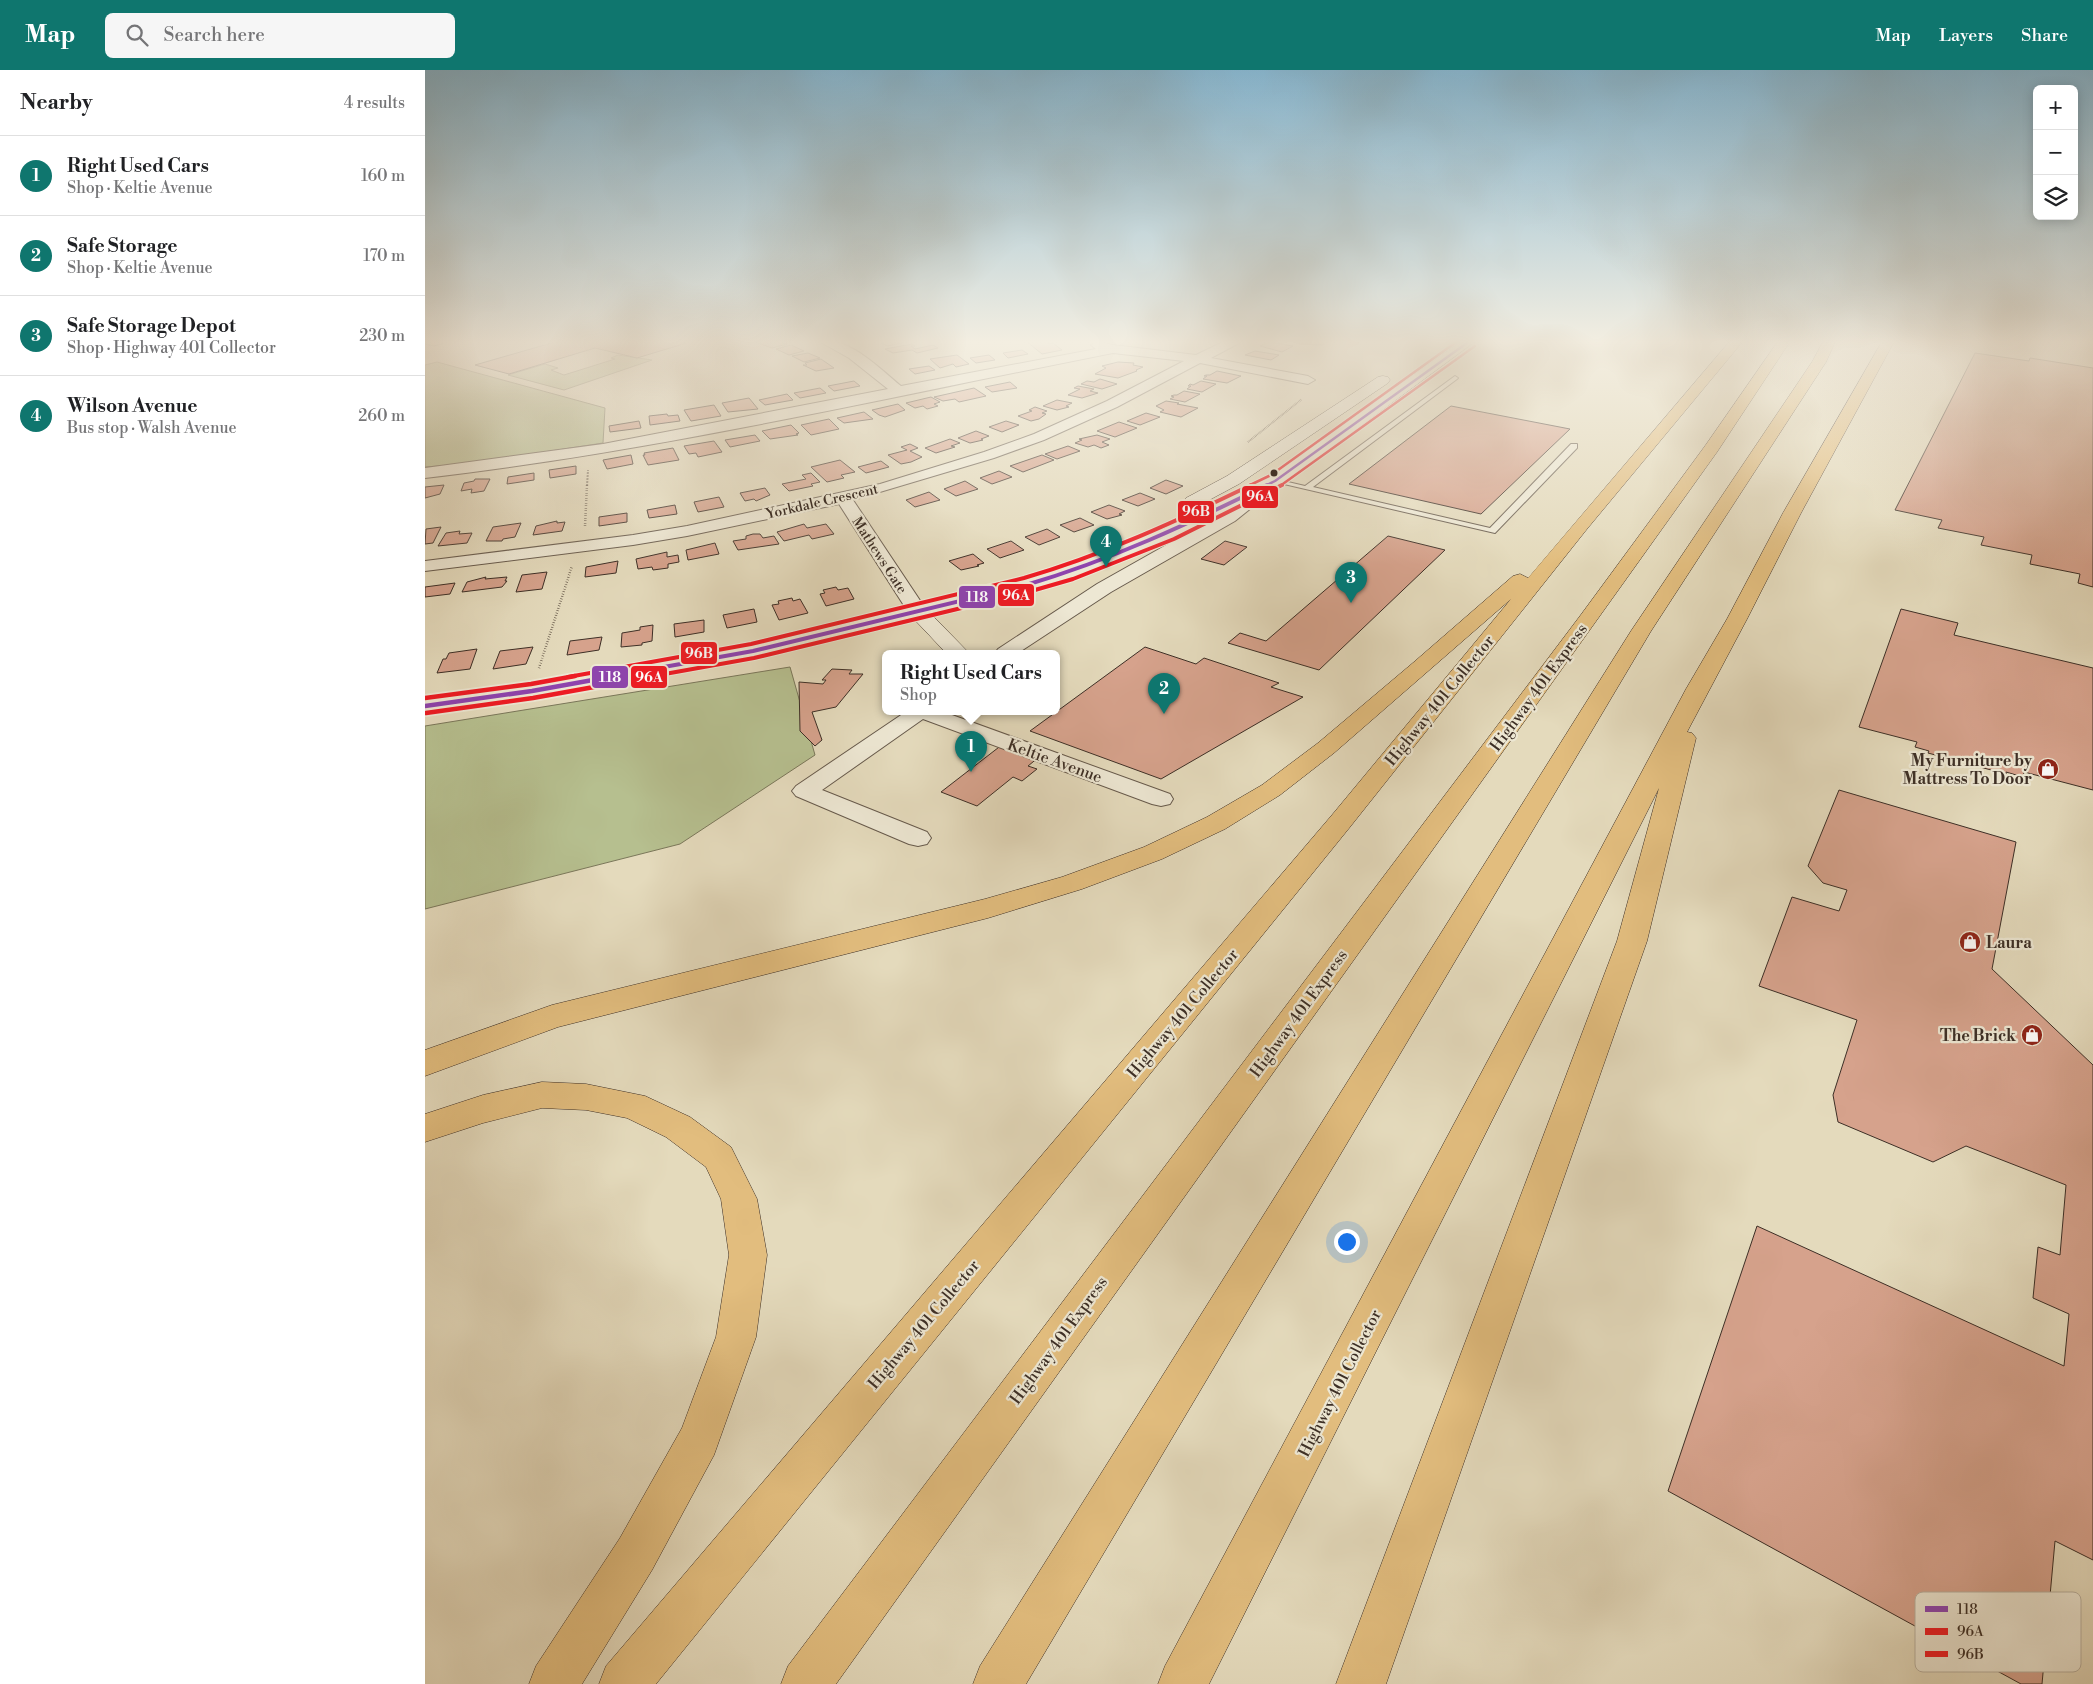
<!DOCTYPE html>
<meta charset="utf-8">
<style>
:root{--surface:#fff;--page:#f6f6f6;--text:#202124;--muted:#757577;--line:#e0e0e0;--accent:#0f766e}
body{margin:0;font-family:"Libre Bodoni",serif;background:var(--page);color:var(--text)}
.controls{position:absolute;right:15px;top:15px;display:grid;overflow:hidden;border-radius:8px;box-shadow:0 2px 12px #0003}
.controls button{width:45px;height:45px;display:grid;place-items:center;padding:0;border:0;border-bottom:1px solid var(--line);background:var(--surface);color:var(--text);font:25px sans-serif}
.you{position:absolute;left:921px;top:1171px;width:18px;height:18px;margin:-12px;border:4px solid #fff;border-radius:50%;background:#1a73e8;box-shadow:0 0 0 8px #1a73e833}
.badge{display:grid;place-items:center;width:32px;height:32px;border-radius:50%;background:var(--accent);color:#fff;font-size:16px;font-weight:700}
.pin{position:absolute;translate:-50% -41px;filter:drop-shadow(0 1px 2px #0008)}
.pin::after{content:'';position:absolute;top:26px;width:18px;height:15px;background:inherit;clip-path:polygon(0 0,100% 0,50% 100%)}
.popup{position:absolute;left:457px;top:580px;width:178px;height:65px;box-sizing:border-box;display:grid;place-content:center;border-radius:8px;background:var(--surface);filter:drop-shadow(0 1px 4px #0005);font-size:16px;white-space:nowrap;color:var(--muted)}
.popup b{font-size:19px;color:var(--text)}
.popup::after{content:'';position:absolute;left:50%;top:100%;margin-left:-10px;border:10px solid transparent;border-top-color:var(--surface)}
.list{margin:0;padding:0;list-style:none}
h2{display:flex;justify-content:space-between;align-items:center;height:65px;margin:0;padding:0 20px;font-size:21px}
h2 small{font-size:16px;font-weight:400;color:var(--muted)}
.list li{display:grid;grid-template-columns:32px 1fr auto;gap:15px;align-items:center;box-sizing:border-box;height:80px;padding:0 20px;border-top:1px solid var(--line)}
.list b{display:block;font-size:19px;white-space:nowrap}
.list p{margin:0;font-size:16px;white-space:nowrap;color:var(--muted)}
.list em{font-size:16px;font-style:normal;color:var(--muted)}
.icon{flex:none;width:28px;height:28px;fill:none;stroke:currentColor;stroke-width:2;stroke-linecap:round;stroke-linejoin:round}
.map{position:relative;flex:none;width:1668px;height:1614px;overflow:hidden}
header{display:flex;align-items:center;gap:30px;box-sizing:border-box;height:70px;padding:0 25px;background:var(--accent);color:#fff}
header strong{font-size:24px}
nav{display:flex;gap:28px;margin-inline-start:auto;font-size:18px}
.search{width:350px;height:45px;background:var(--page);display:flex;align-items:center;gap:12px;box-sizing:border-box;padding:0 18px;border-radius:8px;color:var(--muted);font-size:19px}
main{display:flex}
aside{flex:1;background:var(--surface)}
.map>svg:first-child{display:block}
.green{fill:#b6bf8f;stroke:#7a775a}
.building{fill:#d6a28c;stroke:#3d2f26}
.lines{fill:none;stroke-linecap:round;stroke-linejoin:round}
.lane-casing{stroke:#675a4c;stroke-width:2}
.street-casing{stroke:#675a4c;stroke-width:2}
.secondary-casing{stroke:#3d2f26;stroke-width:1}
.highway-casing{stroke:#3d2f26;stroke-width:1}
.path-far1{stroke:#3d2f26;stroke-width:2;stroke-dasharray:0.5 1;stroke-linecap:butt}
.path{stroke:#3d2f26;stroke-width:2.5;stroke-dasharray:0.5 2;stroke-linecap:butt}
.lane{fill:#ede7d3;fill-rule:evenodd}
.street{fill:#ede7d3;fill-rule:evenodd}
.secondary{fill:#ede7d3;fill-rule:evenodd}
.highway{fill:#e2bd7e;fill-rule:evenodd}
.bus-1-far2-casing{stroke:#ede7d3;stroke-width:4.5}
.bus-1-far1-casing{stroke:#ede7d3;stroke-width:6}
.bus-1-casing{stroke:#ede7d3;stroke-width:8}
.bus-2-far2-casing{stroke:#ede7d3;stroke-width:4.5}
.bus-2-far1-casing{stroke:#ede7d3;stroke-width:6}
.bus-2-casing{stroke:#ede7d3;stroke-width:8}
.bus-3-far2-casing{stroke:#ede7d3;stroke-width:4.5}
.bus-3-far1-casing{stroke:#ede7d3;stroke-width:6}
.bus-3-casing{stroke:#ede7d3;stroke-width:8}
.bus-1-far2{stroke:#8e44ad;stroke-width:2.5}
.bus-1-far1{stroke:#8e44ad;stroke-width:4}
.bus-1{stroke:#8e44ad;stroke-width:4.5}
.bus-2-far2{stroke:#ed1c24;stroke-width:2.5}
.bus-2-far1{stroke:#ed1c24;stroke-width:4}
.bus-2{stroke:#ed1c24;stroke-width:4.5}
.bus-3-far2{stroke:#ed1c24;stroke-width:2.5}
.bus-3-far1{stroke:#ed1c24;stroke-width:4}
.bus-3{stroke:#ed1c24;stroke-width:4.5}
.bus-dot{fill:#3d2f26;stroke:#ede7d3;stroke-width:2}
.labels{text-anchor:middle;stroke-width:4.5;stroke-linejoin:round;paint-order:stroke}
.far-street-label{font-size:14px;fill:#3d2f26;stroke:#ede7d3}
.street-label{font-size:16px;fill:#3d2f26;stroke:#ede7d3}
.poi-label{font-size:16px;font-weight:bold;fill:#3d2f26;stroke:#ede7d3;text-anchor:end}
.key{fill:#ede7d3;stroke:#b8b09f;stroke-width:1}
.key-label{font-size:14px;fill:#3d2f26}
.line-badge{stroke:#ede7d3;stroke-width:2}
.badge-label{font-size:14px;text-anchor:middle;font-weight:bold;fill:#fff}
</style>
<header>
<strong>Map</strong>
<div class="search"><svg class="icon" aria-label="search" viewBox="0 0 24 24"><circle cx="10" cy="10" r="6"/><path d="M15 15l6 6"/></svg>Search here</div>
<nav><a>Map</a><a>Layers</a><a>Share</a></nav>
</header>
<main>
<aside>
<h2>Nearby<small>4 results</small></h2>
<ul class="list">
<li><span class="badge">1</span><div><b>Right Used Cars</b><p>Shop · Keltie Avenue</p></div><em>160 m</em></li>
<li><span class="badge">2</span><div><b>Safe Storage</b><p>Shop · Keltie Avenue</p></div><em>170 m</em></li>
<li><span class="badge">3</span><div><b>Safe Storage Depot</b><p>Shop · Highway 401 Collector</p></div><em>230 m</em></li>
<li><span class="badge">4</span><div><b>Wilson Avenue</b><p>Bus stop · Walsh Avenue</p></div><em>260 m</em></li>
</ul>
</aside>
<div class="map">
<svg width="1668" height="1614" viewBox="0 0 1668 1614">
<rect width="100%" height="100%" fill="#e4dabc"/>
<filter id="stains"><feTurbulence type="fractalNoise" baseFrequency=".004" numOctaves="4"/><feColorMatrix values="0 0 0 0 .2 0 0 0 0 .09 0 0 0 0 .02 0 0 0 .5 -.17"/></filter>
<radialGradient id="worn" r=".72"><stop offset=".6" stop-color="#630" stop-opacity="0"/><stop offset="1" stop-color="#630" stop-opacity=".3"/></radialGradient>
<!-- green -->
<path class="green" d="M193 285 227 290 139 320 83 305 120 294 133 298 126 300 139 305 190 289 186 288Z
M12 292 180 338 178 373 40 394 0 397V295Z
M365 597 390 685 255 774 0 839V656Z"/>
<!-- building -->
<path class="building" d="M0 270H21L27 271 9 276 0 274Z
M137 270H263L268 271 212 288 170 278 84 304 50 295Z
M349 270 362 274 347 278 333 273Z
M455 270H489L463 276 456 273 459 272Z
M608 270H619L624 274 628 273 637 280 617 284 601 271Z
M877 270H879L900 271 898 275 874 274Z
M844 272 868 276 857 282 835 276Z
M487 274 490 276H486L490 279 508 275 513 278 492 283 487 280 468 283 460 279Z
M366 275 379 281 364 285 351 279Z
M597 280 603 284 583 288 578 283Z
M830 281 854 285 846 290 820 285Z
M383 283 395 288 379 292 367 286Z
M1550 283 1604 291 1605 288 1668 298V517L1653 513 1655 504 1605 494 1607 485 1556 475 1559 467 1513 458 1517 450 1470 440Z
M532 285 544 294 531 297 528 294 515 298 505 289Z
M564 285 570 290 551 293 545 288Z
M396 289 409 298 391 301 378 295H382L380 293Z
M693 292 709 293 708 295 718 297 711 300 712 301 693 308 670 304 681 298 677 296Z
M504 296 510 300 490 304 484 299Z
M792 301 816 306 802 313 778 309 782 306H779L781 305H785Z
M675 309 692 314 677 319 656 314 662 311 669 312Z
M429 311 435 316 409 321 403 316Z
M776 311 791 314 777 322 762 319 766 316H763L765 314 768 315Z
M585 312 592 318 567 322 560 317Z
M653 316 669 319 665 321 673 323 657 328 643 325 655 319 649 318Z
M395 318 401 323 375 328 369 323Z
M549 318 561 326 534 332 530 329 518 331 509 327Z
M759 321 775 324 760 332 745 329 749 327 746 326 749 325H752Z
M362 324 368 330 340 335 334 330Z
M506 327 515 332 509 334 513 336 502 339 498 336 490 338 481 333Z
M324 328 333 339 303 342 297 333Z
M632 330 647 333 641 336 644 337 632 340 618 336Z
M741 331 754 333 752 334 773 338 756 347 735 342 739 340 731 336Z
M473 334 480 340 460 347 454 345 447 340Z
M289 335 296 346 266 351 259 340Z
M1026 336 1145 359 1056 444 924 414Z
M610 337 622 341 617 343 621 344 614 349 606 351 593 346 607 341 604 340Z
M439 342 448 349 419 353 412 348Z
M721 343 735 347 715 355 702 351Z
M242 344 243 346 253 345 255 351 225 355 224 346Z
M404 349 414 359 386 365 376 355Z
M214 351 216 358 185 362 184 356Z
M581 351 594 355 577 362 564 357Z
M694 352 712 358 690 367 672 361Z
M366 355 374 363 371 364 373 365 345 369 337 361Z
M551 361 564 366 556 369 558 370 545 373 533 368Z
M330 365 335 371 305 377 300 370Z
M672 365 685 369 677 372 684 375 676 378 669 375 663 377 650 373 657 370 654 369Z
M525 369 535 373 526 376 530 377 511 383 500 378Z
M289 371 297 382 273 387 271 383 264 384 259 376Z
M485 374 493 378 485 381 497 387 486 392 476 394 463 385 482 380 476 377Z
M643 376 655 381 632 389 620 384Z
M248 378 254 390 223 395 218 385H220L219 383Z
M206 385 208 394 182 399 178 390Z
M617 385 629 390 598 402 585 396Z
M415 390 430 402 416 405 419 408 402 412 386 397Z
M456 391 464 397 441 403 433 397Z
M151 396V404L125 408 124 400Z
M574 401 587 407 567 414 555 408Z
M109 403V410L82 414 83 407Z
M386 403 395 412 386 414 388 416 364 421 357 414 381 409 377 405Z
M50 409H65L59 421 46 423 47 419 36 421 39 413 49 411Z
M741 410 758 416 741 424 725 418Z
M540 411 553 419 531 426 519 419Z
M19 415 15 424 0 428V417Z
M340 418 345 425 331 431 329 429 320 431 315 423Z
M504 422 515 430 490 437 481 430Z
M715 423 730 429 713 436 697 430Z
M294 427 299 437 273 442 269 432Z
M250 435 252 444 224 448 222 440Z
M684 435 700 441 694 444 697 445 682 449 666 442Z
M202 443V452L174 456V447Z
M655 448 669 455 649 462 635 455Z
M132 451V453L140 452 137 461 108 465 111 456Z
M96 453 90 467 78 469 77 471H61L68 457Z
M379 454 382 458 401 454 409 464 387 469 384 465 359 471 352 462Z
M16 457 8 473 0 474 1 459Z
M622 459 635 467 614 475 600 467Z
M35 461 34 464 47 463 42 473 13 476 21 463Z
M328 464H335L338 468 349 466 354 474 313 480 308 471 321 469V466Z
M963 466 1020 480 894 600 803 573 815 563 841 571Z
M586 471 599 480 575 488 562 479Z
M800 471 822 477 799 495 776 489Z
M290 473 294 484 263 490 261 480Z
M242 482V487L253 485 254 492 243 494V498L228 500 227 497 213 499 211 489Z
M548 484 559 493 552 495 554 496 536 500 524 491Z
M193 491 191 503 160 507 161 497Z
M122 502 117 519 91 522 97 505Z
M61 507 60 509 82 507 80 511H82L77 517 37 522 42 512Z
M30 513 25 524 0 527V517Z
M411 517 413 520 423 518 429 529 401 536 395 524 400 523 398 520Z
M367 528 368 531 375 529 383 543 354 550 347 535 354 534 353 531Z
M329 539 332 552 302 558 298 545Z
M1476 539 1533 553 1529 565 1668 598V720L1599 702 1598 707 1581 702V704L1503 683 1504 681 1490 677 1492 672 1434 657Z
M279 550V562L250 567 249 554Z
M228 555 227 571 217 573V575L196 577 197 563 215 560V557Z
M177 567 174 580 142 585 145 571Z
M108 577 101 594 68 599 75 581Z
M720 577 771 594 779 588 854 613 846 617 878 627 736 709 605 661Z
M52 579 45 599 12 603 18 589H21L24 583Z
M407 599 427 600 424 604H438L411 637 387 642 397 670 390 676 375 661 374 612 398 614 401 610H397Z
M578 674 614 687 603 696 612 699 597 711 588 707 552 736 516 722Z
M1414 720 1591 772 1567 899 1668 995V1490L1630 1471 1617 1614H1596L1243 1421 1332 1156 1639 1296 1644 1244 1608 1228 1613 1177 1635 1185 1641 1115 1541 1076 1508 1092 1413 1052 1408 1025 1432 950 1334 916 1367 827 1414 841 1422 820 1398 813 1383 796Z"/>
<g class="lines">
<!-- lane casing -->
<g class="lane-casing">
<path id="lane" d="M1030 306 1033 308 1032 309 888 417 1065 458 1146 374H1152V378L1070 463 846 411 850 409 880 416Z"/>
</g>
<!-- street casing -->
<g class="street-casing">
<path id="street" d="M392 270C423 266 453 297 476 316L671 279 666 275 672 271 688 275 771 285 802 270H816L814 273 786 288 883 306 890 310 883 314 775 293 692 337 619 370 569 388 428 430 502 541 499 545 492 547 485 545 414 434 262 466 208 475 0 501V491L208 465 262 456 455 414 559 382 609 364 682 331 759 291 688 283C459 328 232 381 0 408V398L178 374 463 319 424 288Z
M850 406 856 408 858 411 856 414 810 451 686 522 593 583H570L573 579 672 514 798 443 844 408Z
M482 641H516L745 724 748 729 745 734 736 736 727 734 498 649 397 720 502 762 506 768 502 774 493 776 484 774 371 726 367 721 371 716Z"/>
</g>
<!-- secondary casing -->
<g class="secondary-casing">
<path id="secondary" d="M1038 270H1052L856 415 752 466 652 506 608 519 506 544 544 583H521L488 548 328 587 107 628 0 643V629L107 614 328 575 595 511 638 498 740 458 844 407Z
M958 306 963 307 965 310 963 313 814 414 773 436 767 437 761 436 758 432 761 428 802 406 953 307Z"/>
</g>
<!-- highway casing -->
<g class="highway-casing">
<path id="highway" d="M1306 270H1319L1162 459 925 757 231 1614H174L181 1596 907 745 1086 529 909 683 855 725 800 759 737 789 657 819 563 848 133 957 0 1006V980L127 935 560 829 637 807 719 777 782 747 837 715 893 673 989 592 1088 506 1095 504 1103 508Z
M1354 270H1366L1292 382 411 1614H356L363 1596 1155 546 1280 376Z
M1399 270H1411L1401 292 1226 561 601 1614H548L555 1596 1206 561 1387 292Z
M1458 270H1470L1376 443 1322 549 1262 662 1267 663 1271 668 1222 871 961 1614H911L1192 871 1234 718 784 1614H733L740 1596 1261 619 1302 549 1358 443Z
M117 1012 161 1014 220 1026 265 1047 306 1077 332 1129 342 1185 331 1267 289 1385 227 1500 157 1614H104L111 1596 195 1468 257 1358 291 1267 304 1185 296 1129 281 1097 241 1067 202 1048 161 1040 117 1038 58 1053 0 1072V1044L58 1025Z"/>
</g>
<!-- path-far1 -->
<path class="path-far1" d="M823 372 877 329
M162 416 163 400"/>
<!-- path -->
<path class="path" d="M160 456 162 415
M114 598 147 496"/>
<!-- lane -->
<use href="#lane" class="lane"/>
<!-- street -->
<use href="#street" class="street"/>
<!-- secondary -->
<use href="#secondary" class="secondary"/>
<!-- highway -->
<use href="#highway" class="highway"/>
<!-- bus-1-far2 casing -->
<g class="bus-1-far2-casing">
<path id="bus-1-far2" d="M840 416 850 411 1046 270"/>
</g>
<!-- bus-1-far1 casing -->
<g class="bus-1-far1-casing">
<path id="bus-1-far1" d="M183 607 328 581 601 515C686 490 763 454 842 415"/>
</g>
<!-- bus-1 casing -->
<g class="bus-1-casing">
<path id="bus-1" d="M0 636 107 621 190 606"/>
</g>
<!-- bus-2-far2 casing -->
<g class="bus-2-far2-casing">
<path id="bus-2-far2" d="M855 416 1050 276"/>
</g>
<!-- bus-2-far1 casing -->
<g class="bus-2-far1-casing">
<path id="bus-2-far1" d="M223 607 329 588 603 522 648 509 749 469 857 415"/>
</g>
<!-- bus-2 casing -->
<g class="bus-2-casing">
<path id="bus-2" d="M1 643 108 628 230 606"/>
</g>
<!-- bus-3-far2 casing -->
<g class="bus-3-far2-casing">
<path id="bus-3-far2" d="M823 416 846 405 1034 270"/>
</g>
<!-- bus-3-far1 casing -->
<g class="bus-3-far1-casing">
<path id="bus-3-far1" d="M143 607 326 574 599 508C678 485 752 451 826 415"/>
</g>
<!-- bus-3 casing -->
<g class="bus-3-casing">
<path id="bus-3" d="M0 628 106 614 150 606"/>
</g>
<!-- bus-1-far2 -->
<use href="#bus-1-far2" class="bus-1-far2"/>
<!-- bus-1-far1 -->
<use href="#bus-1-far1" class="bus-1-far1"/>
<!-- bus-1 -->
<use href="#bus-1" class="bus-1"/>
<!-- bus-2-far2 -->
<use href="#bus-2-far2" class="bus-2-far2"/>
<!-- bus-2-far1 -->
<use href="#bus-2-far1" class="bus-2-far1"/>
<!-- bus-2 -->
<use href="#bus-2" class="bus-2"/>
<!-- bus-3-far2 -->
<use href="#bus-3-far2" class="bus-3-far2"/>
<!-- bus-3-far1 -->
<use href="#bus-3-far1" class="bus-3-far1"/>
<!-- bus-3 -->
<use href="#bus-3" class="bus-3"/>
</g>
<!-- sky -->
<linearGradient id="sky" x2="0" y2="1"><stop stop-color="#87b7d1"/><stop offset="0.55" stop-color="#f3eee1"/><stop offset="1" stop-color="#f3eee1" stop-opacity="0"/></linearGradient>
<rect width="1668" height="495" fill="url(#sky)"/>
<!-- icons -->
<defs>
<g id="shop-disc" transform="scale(1.125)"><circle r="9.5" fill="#8f2418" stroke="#ede7d3"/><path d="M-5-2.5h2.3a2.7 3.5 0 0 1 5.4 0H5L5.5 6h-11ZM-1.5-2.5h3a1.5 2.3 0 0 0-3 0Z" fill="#fff"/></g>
</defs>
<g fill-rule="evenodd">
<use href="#shop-disc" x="1623" y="699"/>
<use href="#shop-disc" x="1545" y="872"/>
<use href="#shop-disc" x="1607" y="965"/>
</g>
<!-- markers -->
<circle class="bus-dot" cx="849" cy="403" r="4.5"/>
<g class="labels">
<!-- far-street labels -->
<g class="far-street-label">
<text transform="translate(397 431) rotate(-13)" y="5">Yorkdale Crescent</text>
<text transform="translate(455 485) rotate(57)" y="5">Mathews Gate</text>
</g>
<!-- street labels -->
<g class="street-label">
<text transform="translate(1113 617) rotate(-54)" y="6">Highway 401 Express</text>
<text transform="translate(1014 630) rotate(-51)" y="6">Highway 401 Collector</text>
<text transform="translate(630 690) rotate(20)" y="6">Keltie Avenue</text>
<text transform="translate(757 943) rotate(-50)" y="6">Highway 401 Collector</text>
<text transform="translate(873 943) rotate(-54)" y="6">Highway 401 Express</text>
<text transform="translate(498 1254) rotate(-50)" y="6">Highway 401 Collector</text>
<text transform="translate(633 1270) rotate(-54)" y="6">Highway 401 Express</text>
<text transform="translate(914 1313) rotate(-63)" y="6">Highway 401 Collector</text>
</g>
<!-- poi labels -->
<g class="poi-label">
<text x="1607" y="696">My Furniture by<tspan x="1607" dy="18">Mattress To Door</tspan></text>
<text x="1561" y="878" text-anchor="start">Laura</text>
<text x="1591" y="971">The Brick</text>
</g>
</g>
<!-- legend -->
<rect x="1490" y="1522" width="166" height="80" rx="8" class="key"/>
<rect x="1500" y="1536" width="23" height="6" fill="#8e44ad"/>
<rect x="1500" y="1558" width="23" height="7" fill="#ed1c24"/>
<rect x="1500" y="1581" width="23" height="6" fill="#ed1c24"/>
<g class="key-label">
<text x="1532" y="1544">118</text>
<text x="1532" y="1566">96A</text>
<text x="1532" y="1589">96B</text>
</g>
<g class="line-badge">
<rect x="816" y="415" width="38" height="24" rx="5" fill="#ed1c24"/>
<rect x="752" y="430" width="38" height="24" rx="5" fill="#ed1c24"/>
<rect x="572" y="513" width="38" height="24" rx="5" fill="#ed1c24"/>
<rect x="533" y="515" width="38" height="24" rx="5" fill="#8e44ad"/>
<rect x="255" y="571" width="38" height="24" rx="5" fill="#ed1c24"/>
<rect x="166" y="595" width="38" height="24" rx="5" fill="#8e44ad"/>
<rect x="205" y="595" width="38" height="24" rx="5" fill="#ed1c24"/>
</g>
<g class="badge-label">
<text x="835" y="431">96A</text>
<text x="771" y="446">96B</text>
<text x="591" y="530">96A</text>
<text x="552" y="532">118</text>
<text x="274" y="588">96B</text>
<text x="185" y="612">118</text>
<text x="224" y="612">96A</text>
</g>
<rect width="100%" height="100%" filter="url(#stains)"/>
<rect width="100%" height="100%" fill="url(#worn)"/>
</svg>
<div class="controls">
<button>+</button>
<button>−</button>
<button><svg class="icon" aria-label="layers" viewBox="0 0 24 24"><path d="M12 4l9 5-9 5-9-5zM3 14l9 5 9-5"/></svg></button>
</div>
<div class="you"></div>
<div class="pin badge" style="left:546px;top:702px">1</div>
<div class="popup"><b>Right Used Cars</b>Shop</div>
<div class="pin badge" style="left:739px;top:644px">2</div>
<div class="pin badge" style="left:926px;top:533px">3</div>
<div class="pin badge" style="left:681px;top:497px">4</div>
</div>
</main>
